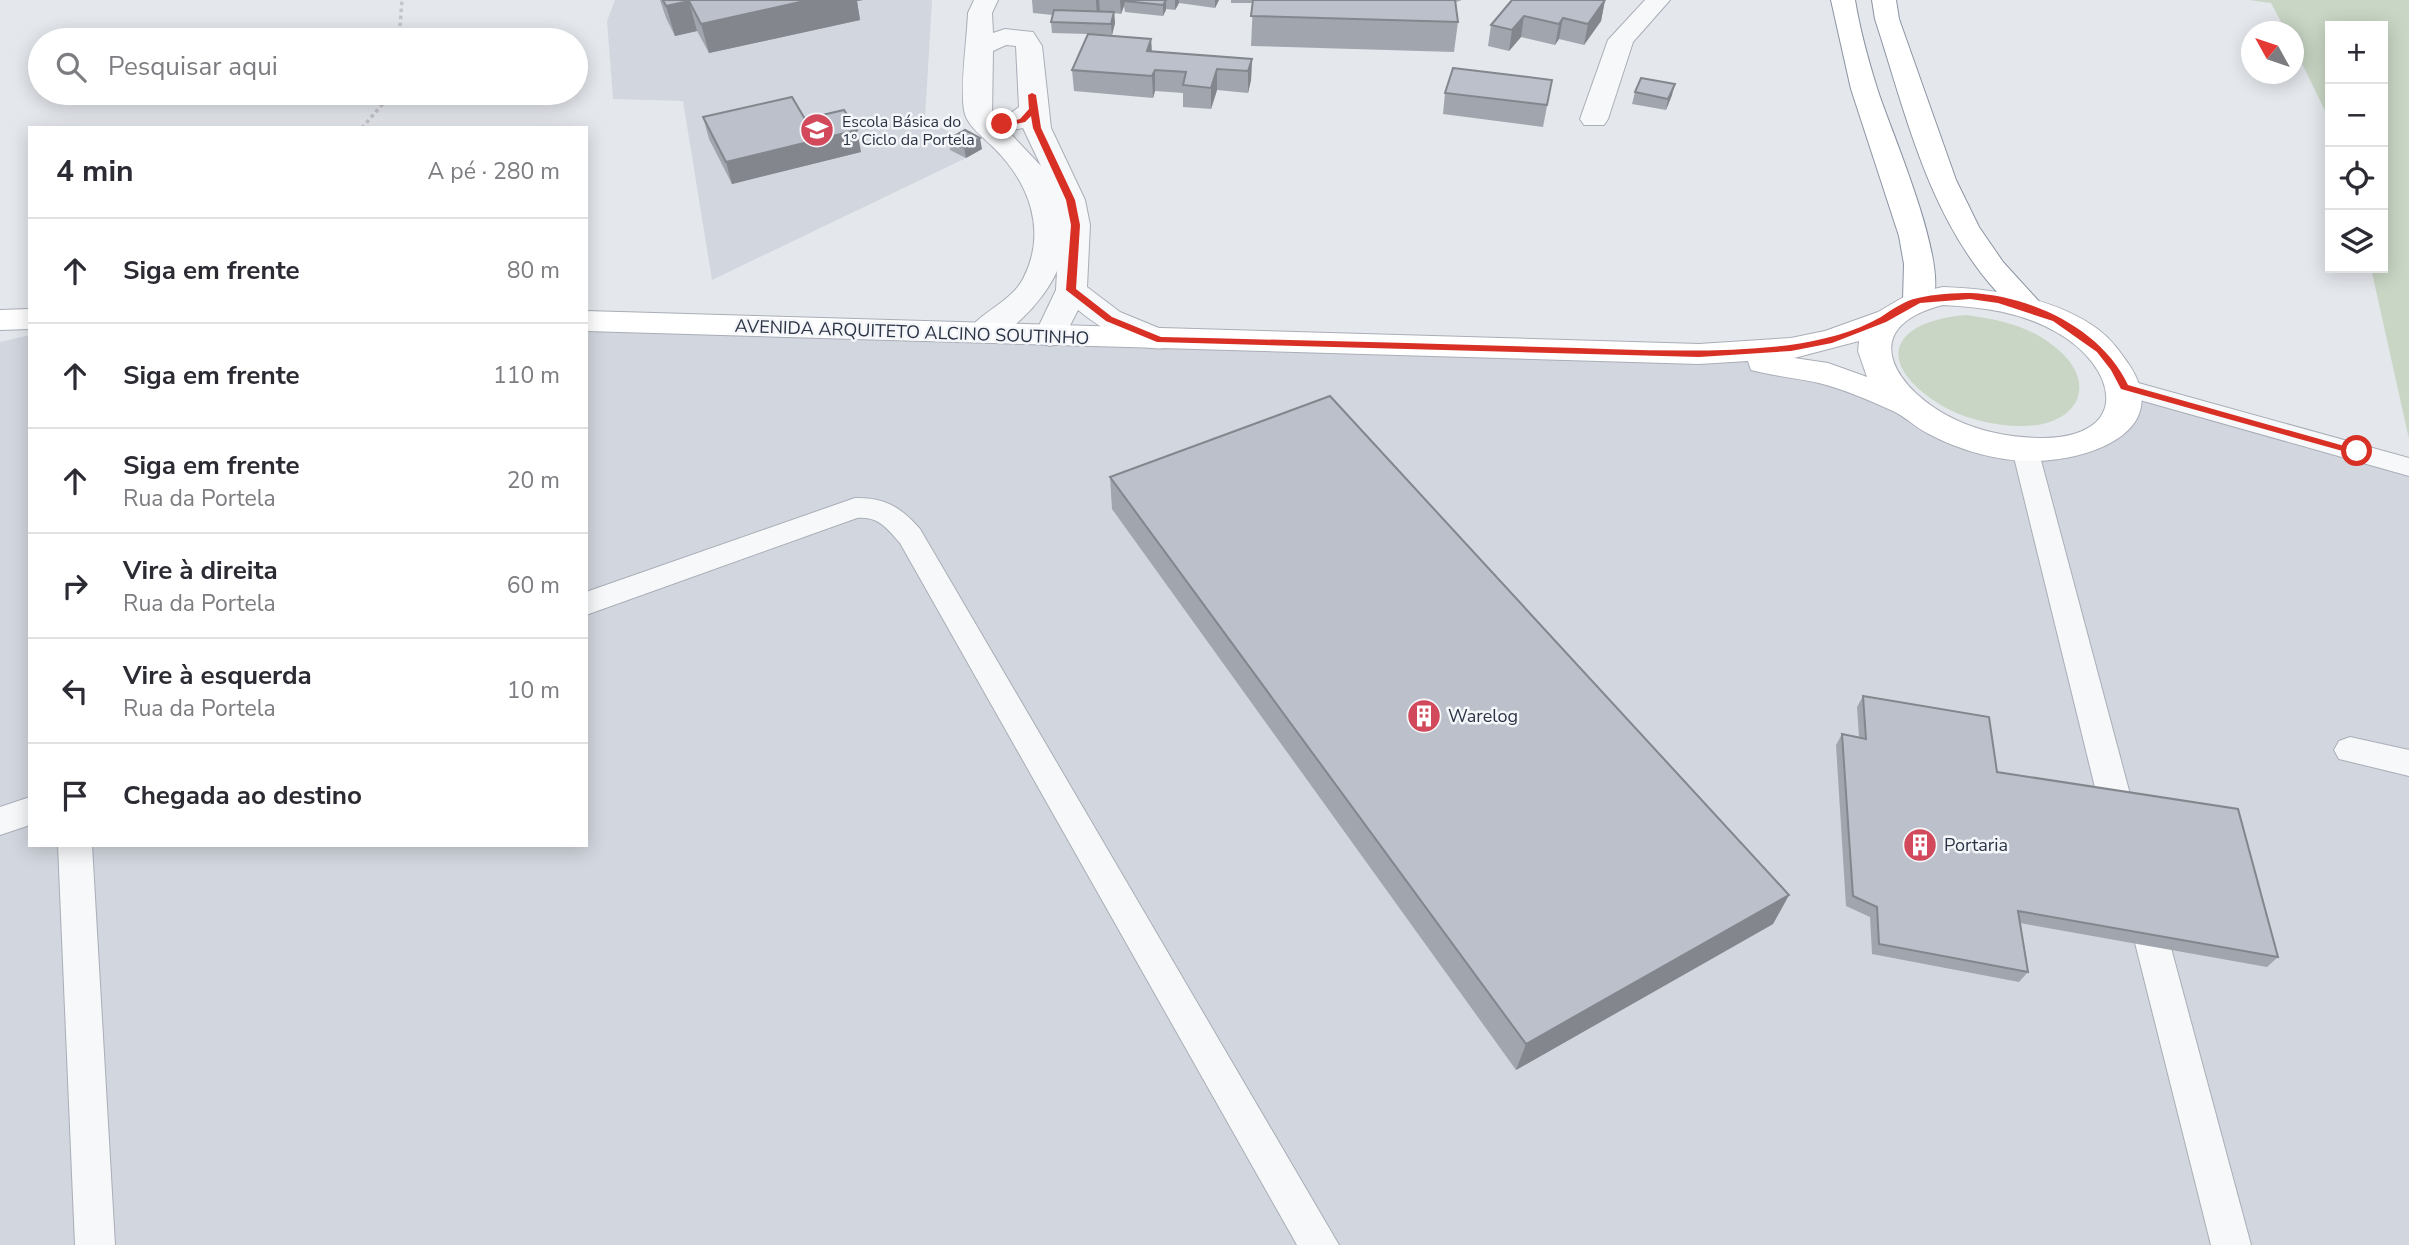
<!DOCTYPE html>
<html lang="pt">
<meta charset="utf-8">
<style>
:root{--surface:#fff;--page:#f7f7f7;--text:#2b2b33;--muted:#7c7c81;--line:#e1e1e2}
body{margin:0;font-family:"Nunito Sans",sans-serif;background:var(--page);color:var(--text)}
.controls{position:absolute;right:21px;top:21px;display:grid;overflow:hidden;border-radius:0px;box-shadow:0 4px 18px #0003}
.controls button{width:63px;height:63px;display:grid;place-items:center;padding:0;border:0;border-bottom:2px solid var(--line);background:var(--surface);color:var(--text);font:35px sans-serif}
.compass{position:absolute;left:2241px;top:21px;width:63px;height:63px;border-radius:50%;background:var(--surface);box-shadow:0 4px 18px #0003;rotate:310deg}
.stop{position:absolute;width:21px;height:21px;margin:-16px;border:5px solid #d93025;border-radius:50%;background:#fff}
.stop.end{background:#d93025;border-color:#fff;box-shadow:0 2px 7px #0008}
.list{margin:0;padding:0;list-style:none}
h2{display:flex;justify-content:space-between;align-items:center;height:91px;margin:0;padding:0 28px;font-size:30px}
h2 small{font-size:23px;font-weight:400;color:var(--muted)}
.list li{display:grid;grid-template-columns:46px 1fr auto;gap:21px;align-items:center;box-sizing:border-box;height:105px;padding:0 28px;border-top:2px solid var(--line)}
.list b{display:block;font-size:26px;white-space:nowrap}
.list p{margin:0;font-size:23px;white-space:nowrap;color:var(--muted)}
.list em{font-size:23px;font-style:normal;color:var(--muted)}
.icon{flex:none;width:38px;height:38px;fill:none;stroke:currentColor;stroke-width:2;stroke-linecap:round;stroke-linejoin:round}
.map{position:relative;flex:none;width:2409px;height:1245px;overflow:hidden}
.search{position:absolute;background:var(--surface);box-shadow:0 4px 18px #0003;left:28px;top:28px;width:560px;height:77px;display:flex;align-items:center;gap:18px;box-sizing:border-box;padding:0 24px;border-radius:38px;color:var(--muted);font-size:26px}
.panel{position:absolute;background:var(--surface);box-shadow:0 4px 18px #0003;left:28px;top:126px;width:560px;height:721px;border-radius:0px}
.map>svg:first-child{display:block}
.built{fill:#d2d6de}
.green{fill:#c9d6c5}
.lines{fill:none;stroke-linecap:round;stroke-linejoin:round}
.lane-casing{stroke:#a9aeb7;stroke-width:2}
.street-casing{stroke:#a9aeb7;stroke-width:2}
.secondary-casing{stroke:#a9aeb7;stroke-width:2}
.highway-casing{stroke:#8b94a3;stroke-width:2}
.path{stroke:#c2c5cb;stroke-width:3.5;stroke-dasharray:3.5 3.5;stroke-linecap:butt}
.lane{fill:#f7f8fa;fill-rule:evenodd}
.street{fill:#f7f8fa;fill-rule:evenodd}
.secondary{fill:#fff;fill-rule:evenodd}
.highway{fill:#fff;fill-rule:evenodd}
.wall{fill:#a1a5ae}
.shaded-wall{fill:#83868d}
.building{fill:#bbc0ca;stroke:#83868d;stroke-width:2}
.route{fill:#d93025}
.labels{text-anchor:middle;stroke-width:5;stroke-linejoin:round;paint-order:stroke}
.far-poi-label{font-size:16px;fill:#2b3445;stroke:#f4f6f9;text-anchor:start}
.street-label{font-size:18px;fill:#2b3445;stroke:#f4f6f9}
.poi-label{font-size:18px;fill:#2b3445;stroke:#f4f6f9;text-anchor:start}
</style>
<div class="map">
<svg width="2409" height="1245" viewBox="0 0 2409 1245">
<rect width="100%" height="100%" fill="#e4e7ec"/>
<!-- built -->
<path class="built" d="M615 0H932L925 119 966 141V158L712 280 683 101 613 99 607 21Z
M586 325 1699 354 1797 367 1961 434 2081 444 2124 387 2409 467V1245H0V342L30 335V845H586Z"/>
<!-- green -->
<path class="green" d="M2249 0H2409V439L2371 268H2383V26H2330V121L2294 47V32L2286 31 2271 3Z
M1966 315C1996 319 2026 325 2051 344 2101 380 2081 426 2022 426 1993 426 1960 418 1936 402 1870 358 1898 320 1966 315Z"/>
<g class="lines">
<!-- lane casing -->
<g class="lane-casing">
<path id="lane" d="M2124 379 2409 458V476L2115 393 2111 387 2115 381Z
M2025 440 2034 443 2038 449 2139 828 2134 838 2122 842 2110 838 2105 828 2012 449 2016 443Z
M855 498C884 497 901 507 920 529L1339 1245H1297L900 543C887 528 878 516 857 518L586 615V592Z
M2350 737 2409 750V776L2339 759 2334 750 2339 741Z
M30 797V825L0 835V807Z
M58 845H92L115 1245H75Z
M2143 892 2155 896 2160 907 2251 1245H2211L2126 907 2131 896Z"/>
</g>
<!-- street casing -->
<g class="street-casing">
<path id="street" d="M974 0H998L992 13 993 33 1005 29 1033 32 1042 46 1051 128 1085 200 1090 225 1087 287 1120 312 1171 333 1176 340 1171 347C1142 355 1100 328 1078 310L1061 343 1050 346 1039 343 1034 336 1056 290 1057 271C1045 299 1002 349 970 341L965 334C980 312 1010 303 1023 279 1048 231 1029 182 993 147 983 137 966 125 964 110 960 87 967 39 968 13ZM1006 45 1016 46 1019 107 1008 115H992L993 51ZM1023 128 1041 166 1008 131Z
M1645 0H1670L1633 42 1608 119 1604 125H1584L1580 119 1608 40Z"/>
</g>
<!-- secondary casing -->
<g class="secondary-casing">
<path id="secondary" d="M1943 287C1996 289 2056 298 2099 330 2112 340 2121 353 2130 366 2174 435 2082 462 2031 461 1997 461 1959 450 1929 434 1916 428 1906 417 1893 411 1871 401 1843 389 1819 383 1797 378 1774 376 1751 370L1748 361 1699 364 586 331V311L1699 344 1791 338 1825 331 1878 312 1907 295ZM1943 305C1982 307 2022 312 2056 332 2117 366 2133 436 2044 438 2014 438 1984 433 1956 420 1897 392 1852 328 1943 305ZM1859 341 1858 351 1867 377 1828 363 1794 358Z
M30 309V329L0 330V310Z"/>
</g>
<!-- highway casing -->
<g class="highway-casing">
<path id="highway" d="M1831 0H1855C1860 30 1868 59 1877 88 1890 130 1954 272 1930 307L1919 310 1908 307 1903 300 1904 264 1899 236 1851 89Z
M1872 0H1896L1899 19 1956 180 1979 227 2003 262 2045 308 2040 315C2018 320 2011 307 1997 292 1928 216 1906 114 1875 19Z"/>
</g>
<!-- path -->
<path class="path" d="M399 40 402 0
M362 128 392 93"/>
<!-- lane -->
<use href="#lane" class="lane"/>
<!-- street -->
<use href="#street" class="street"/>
<!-- secondary -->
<use href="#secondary" class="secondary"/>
<!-- highway -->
<use href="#highway" class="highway"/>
</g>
<!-- wall -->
<path class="wall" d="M660 0H863L857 1 860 20 709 53 697 31 675 36 666 18Z
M1032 0H1219L1215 8 1179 3 1175 10 1166 9 1163 16 1125 12 1124 6 1121 14 1114 13 1115 23 1112 35 1097 34 1151 39 1152 51 1252 59 1251 80 1248 93 1217 90 1211 109 1183 107V93L1155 91 1153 98 1074 91 1072 70 1088 34 1052 33 1051 22 1053 15 1033 13Z
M1231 0H1462L1456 2 1458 22 1454 52 1251 46 1253 3H1231Z
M1512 0H1605L1601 21 1584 45 1559 39 1555 45 1521 37 1509 51 1488 46 1491 25Z
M1552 80 1543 127 1443 114 1445 93Z
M1635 92 1672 95 1666 110 1632 104Z
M703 117 805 119 861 152 732 184 709 139Z
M949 139 982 149 966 158 950 150Z
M1110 477 1789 895 1773 924 1516 1070 1112 509Z
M1863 696 1997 772 2278 957 2267 967 2020 923 2028 972 2019 982 1872 954 1870 917 1846 906 1836 745 1842 734 1859 737 1857 707Z"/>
<!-- shaded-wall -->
<path class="shaded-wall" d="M809 0H863L857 1 860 20 709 53 701 24Z
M1096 0H1099L1100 12 1097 18Z
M1120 0H1125L1124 6 1121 14Z
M1166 0V10L1163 16V5Z
M1175 0H1179V3L1175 10Z
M1215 0H1219L1215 8Z
M1605 0 1601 21 1584 45 1588 24Z
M689 1 697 31 675 36 666 6Z
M1114 12 1115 23 1112 35 1111 24Z
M1524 16 1521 37 1509 51 1512 30Z
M1563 18 1559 39 1555 45 1559 24Z
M1151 39 1152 60 1147 51Z
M1252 59 1251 80 1248 93V71Z
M1217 69V90L1211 109V88Z
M1155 70V91L1153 98 1152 76Z
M1675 84 1672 95 1666 110 1668 99Z
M857 130 861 152 732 184 726 162Z
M980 138 982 149 966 158 964 147Z
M1789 895 1773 924 1516 1070 1526 1044Z"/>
<!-- building -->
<path class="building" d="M663 0H809L701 24 689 1 666 6Z
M1125 0H1166L1163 5 1124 1Z
M1253 0H1455L1458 22 1251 16Z
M1512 0H1605L1588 24 1563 18 1559 24 1524 16 1512 30 1491 25Z
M1054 10 1114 12 1111 24 1051 22Z
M1088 34 1151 39 1147 51 1252 59 1248 71 1217 69 1211 88 1183 85 1186 72 1155 70 1152 76 1072 70Z
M1453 68 1552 80 1547 105 1445 93Z
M1641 78 1675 84 1668 99 1635 92Z
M792 97 805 119 844 110 857 130 726 162 703 117Z
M965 130 980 138 964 147 949 139Z
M1330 396 1789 895 1526 1044 1110 477Z
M1863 696 1989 717 1997 772 2238 809 2278 957 2018 911 2028 972 1879 944 1877 907 1853 896 1842 734 1866 739Z"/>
<!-- route -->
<path class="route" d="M1032 93 1036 95 1041 128 1075 200 1080 225 1076 289 1112 317 1161 337C1288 340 1415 343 1542 347 1624 349 1708 355 1790 345 1820 341 1855 332 1881 317 1893 309 1904 301 1918 298 1934 294 1955 293 1971 293 2031 296 2102 329 2128 385L2362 451 2357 455 2121 389 2111 370 2097 352 2053 321 1998 303 1970 299 1920 303 1886 322 1832 343 1791 351 1699 357 1157 342 1106 321 1066 290 1071 225 1066 200 1033 128 1031 116 1025 122 1002 127 998 124 1020 119 1029 109 1028 95Z"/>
<!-- icons -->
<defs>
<g id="school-disc" transform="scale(1.75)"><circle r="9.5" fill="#d1495b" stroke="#f4f6f9"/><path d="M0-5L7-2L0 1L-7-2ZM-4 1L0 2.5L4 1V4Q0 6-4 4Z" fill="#fff"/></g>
<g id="building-disc" transform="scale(1.75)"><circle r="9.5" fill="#d1495b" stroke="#f4f6f9"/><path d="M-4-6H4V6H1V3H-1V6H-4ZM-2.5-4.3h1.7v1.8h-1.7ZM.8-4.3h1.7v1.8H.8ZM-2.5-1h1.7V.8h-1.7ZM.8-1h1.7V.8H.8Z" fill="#fff"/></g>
</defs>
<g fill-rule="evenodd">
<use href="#school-disc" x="817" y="130"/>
<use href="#building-disc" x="1424" y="716"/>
<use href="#building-disc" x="1920" y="845"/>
</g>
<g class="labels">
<!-- far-poi labels -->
<g class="far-poi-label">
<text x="842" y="127">Escola Básica do<tspan x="842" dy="18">1º Ciclo da Portela</tspan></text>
</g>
<!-- street labels -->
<g class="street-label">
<text transform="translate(912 332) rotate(2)" y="6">AVENIDA ARQUITETO ALCINO SOUTINHO</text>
</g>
<!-- poi labels -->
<g class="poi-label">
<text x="1448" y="722">Warelog</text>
<text x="1944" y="851">Portaria</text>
</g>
</g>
</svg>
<div class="controls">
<button>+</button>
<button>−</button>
<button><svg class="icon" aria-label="locate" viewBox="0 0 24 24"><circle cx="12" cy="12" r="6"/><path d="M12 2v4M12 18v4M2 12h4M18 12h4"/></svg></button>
<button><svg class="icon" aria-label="layers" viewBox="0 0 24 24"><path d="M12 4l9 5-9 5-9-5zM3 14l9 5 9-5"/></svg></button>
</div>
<svg class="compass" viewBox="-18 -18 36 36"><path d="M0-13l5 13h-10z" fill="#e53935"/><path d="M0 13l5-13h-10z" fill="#7c7c81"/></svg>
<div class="stop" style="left:2357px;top:451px"></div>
<div class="stop end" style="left:1002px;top:124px"></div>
<div class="search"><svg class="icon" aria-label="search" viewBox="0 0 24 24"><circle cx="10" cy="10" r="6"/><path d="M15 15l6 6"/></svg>Pesquisar aqui</div>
<section class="panel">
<h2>4 min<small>A pé · 280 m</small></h2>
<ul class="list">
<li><svg class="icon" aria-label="ahead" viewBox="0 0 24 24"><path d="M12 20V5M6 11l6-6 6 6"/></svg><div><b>Siga em frente</b></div><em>80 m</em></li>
<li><svg class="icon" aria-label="ahead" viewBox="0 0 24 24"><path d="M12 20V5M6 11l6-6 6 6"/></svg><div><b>Siga em frente</b></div><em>110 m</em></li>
<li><svg class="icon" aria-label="ahead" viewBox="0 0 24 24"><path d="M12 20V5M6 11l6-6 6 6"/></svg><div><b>Siga em frente</b><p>Rua da Portela</p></div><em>20 m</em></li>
<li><svg class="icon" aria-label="right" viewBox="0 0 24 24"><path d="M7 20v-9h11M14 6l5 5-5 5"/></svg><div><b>Vire à direita</b><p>Rua da Portela</p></div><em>60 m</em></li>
<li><svg class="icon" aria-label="left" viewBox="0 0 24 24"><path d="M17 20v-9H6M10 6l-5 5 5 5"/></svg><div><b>Vire à esquerda</b><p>Rua da Portela</p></div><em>10 m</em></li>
<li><svg class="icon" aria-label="arrive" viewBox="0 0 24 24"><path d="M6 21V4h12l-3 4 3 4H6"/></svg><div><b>Chegada ao destino</b></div></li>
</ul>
</section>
</div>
